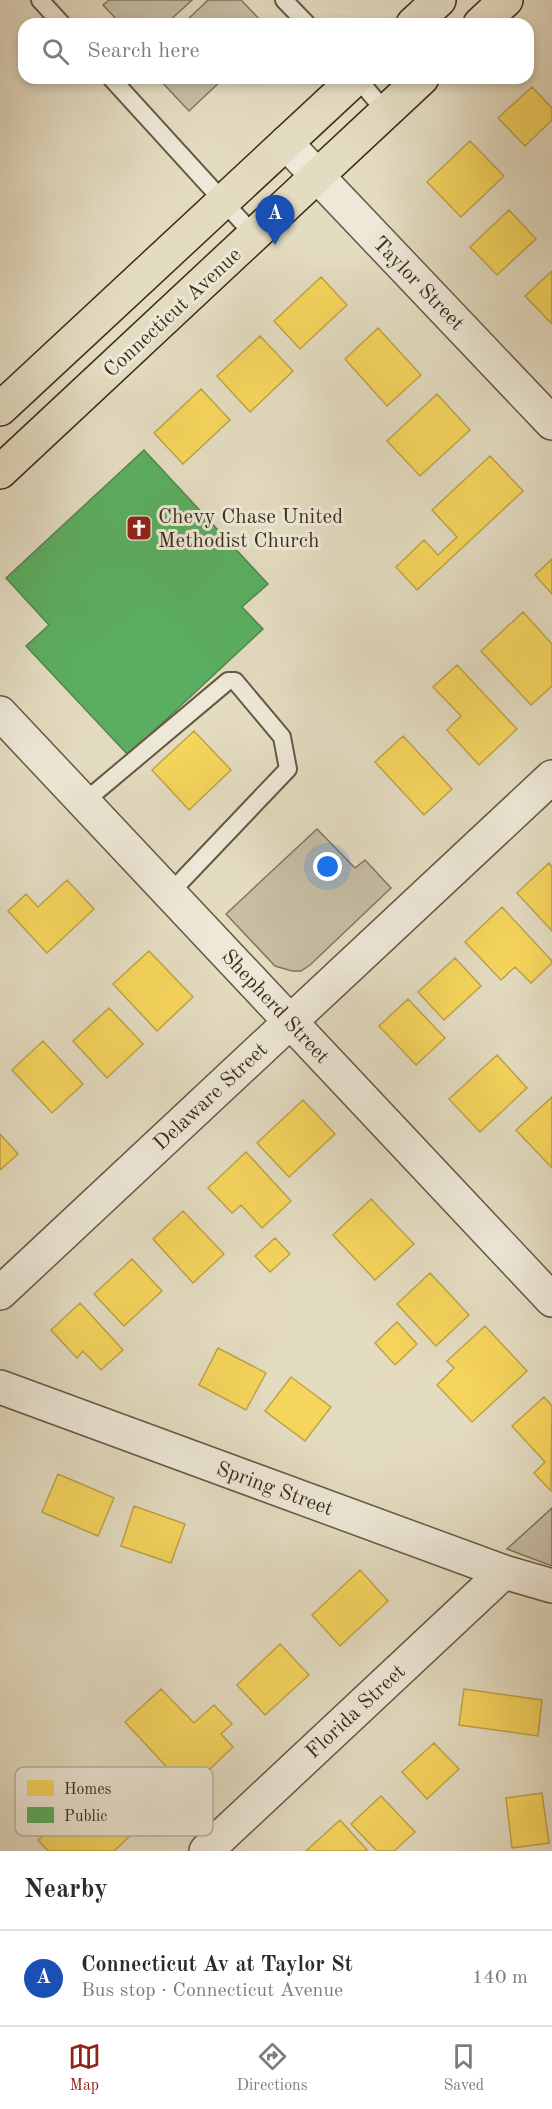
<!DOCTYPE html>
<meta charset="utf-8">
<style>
:root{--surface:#fff;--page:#f2f2f3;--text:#2b2b33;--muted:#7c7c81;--line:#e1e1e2;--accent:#8f2418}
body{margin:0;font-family:"Old Standard TT",serif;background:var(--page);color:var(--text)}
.you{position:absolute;left:328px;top:867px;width:21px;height:21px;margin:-15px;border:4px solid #fff;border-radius:50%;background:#1a73e8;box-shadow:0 0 0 9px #1a73e833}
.badge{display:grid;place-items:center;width:39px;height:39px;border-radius:50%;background:var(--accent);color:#fff;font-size:20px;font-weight:700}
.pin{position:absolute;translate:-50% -50px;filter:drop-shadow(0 2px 3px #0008)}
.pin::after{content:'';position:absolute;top:32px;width:21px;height:18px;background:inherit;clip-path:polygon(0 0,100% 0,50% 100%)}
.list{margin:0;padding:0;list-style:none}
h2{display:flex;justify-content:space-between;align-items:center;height:78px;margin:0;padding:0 24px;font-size:26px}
h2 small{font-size:20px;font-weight:400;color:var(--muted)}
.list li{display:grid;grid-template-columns:39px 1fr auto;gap:18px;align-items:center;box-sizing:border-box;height:96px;padding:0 24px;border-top:2px solid var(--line)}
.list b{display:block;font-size:22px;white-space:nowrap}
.list p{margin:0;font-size:20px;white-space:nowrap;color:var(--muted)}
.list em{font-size:20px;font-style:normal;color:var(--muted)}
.icon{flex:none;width:33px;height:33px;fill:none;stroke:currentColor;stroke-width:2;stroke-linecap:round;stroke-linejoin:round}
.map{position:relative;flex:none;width:552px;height:1851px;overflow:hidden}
.search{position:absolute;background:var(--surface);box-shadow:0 3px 9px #0003;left:18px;right:18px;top:18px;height:66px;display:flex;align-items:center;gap:15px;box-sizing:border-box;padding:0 21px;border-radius:18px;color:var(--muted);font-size:22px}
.sheet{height:174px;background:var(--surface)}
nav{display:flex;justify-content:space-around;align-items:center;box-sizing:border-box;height:84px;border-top:2px solid var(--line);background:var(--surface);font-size:16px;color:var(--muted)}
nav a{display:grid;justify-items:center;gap:3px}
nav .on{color:var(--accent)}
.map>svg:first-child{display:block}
.green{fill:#c7bea5;stroke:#817660;stroke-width:1.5}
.homes{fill:#f6d55c;stroke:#bea348;stroke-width:1.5}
.public{fill:#5aae61;stroke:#51874c;stroke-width:1.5}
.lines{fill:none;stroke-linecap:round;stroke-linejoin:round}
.service-casing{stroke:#655944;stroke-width:20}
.minor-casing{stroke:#655944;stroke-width:36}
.primary-casing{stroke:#3b2d1a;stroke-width:36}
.service{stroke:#ede8d7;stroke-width:16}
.minor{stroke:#ede8d7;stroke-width:33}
.primary{stroke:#e4dcc1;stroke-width:33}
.labels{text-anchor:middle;stroke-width:6;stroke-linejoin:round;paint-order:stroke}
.street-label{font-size:21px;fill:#3b2d1a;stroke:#ede8d7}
.poi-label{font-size:21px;fill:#3b2d1a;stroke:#ede8d7;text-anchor:start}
.key{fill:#ede8d7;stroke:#b8b09e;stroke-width:1.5}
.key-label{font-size:16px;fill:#3b2d1a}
</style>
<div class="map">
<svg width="552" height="1851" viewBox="0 0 552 1851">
<rect width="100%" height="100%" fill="#e4dcc1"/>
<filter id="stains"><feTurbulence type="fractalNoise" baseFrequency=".00333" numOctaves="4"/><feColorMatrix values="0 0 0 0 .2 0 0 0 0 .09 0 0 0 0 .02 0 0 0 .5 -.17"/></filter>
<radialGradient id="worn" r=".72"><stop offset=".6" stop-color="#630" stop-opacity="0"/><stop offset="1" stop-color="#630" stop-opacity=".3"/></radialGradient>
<!-- green -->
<path class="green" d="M109 0H192L166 24H121L103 5Z
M208 0H241L264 24H183Z
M158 78H224L189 111Z
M317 829 355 868 365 860 391 888 310 965 301 971H292L275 966 226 914Z
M552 1508V1566L507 1549Z"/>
<!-- homes -->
<path class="homes" d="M532 87 552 108V120L525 146 498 118Z
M470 141 504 176 461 217 427 182Z
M509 210 536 239 497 275 470 247Z
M552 271V324L525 296Z
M321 277 347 305 300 349 274 321Z
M378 328 421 375 387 406 345 359Z
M260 336 293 371 250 412 217 376Z
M201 389 230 420 183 464 154 433Z
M437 394 470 430 420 476 387 441Z
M490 456 523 491 417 590 396 567 424 540 438 555 457 537 432 510Z
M552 559V594L535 575Z
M523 612 552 644V686L531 705 481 651Z
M457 665 517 729 479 765 447 730 461 716 433 687Z
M194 731 231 770 189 810 152 770Z
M403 736 452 789 424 815 375 762Z
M549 863 552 867V931L517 893Z
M67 880 94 909 47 953 8 911 26 894 38 907Z
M502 907 552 961V963L531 983 515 967 501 980 465 942Z
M149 951 193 997 157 1031 113 984Z
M455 958 481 986 444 1020 418 992Z
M408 999 445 1038 416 1065 379 1026Z
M109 1008 143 1044 107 1078 73 1041Z
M43 1041 83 1084 52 1113 12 1070Z
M497 1055 527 1088 480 1132 449 1099Z
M552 1097V1168L516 1130Z
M303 1100 335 1134 289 1177 257 1143Z
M0 1134 18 1154 0 1170Z
M246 1152 291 1201 262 1228 241 1205 232 1213 208 1188Z
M371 1199 414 1244 375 1280 333 1235Z
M183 1211 224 1254 193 1283 153 1239Z
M275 1238 290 1254 270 1272 255 1256Z
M132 1259 162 1291 124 1326 94 1294Z
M430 1273 469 1315 436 1346 397 1304Z
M80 1303 123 1350 101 1370 83 1351 77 1358 51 1330Z
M397 1322 417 1344 395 1365 375 1343Z
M485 1326 527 1371 472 1422 437 1385 454 1368 447 1361Z
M218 1348 266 1373 246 1410 199 1385Z
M291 1377 331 1407 305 1441 265 1411Z
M544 1397 552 1406 551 1491 534 1473 545 1462 512 1426Z
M58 1474 114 1498 98 1536 42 1512Z
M134 1506 185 1524 171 1563 121 1546Z
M360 1570 388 1601 340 1646 312 1615Z
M280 1644 309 1675 265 1715 237 1685Z
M161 1689 194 1723 214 1705 232 1724 221 1734 233 1747 188 1790 125 1722Z
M464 1689 542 1700 538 1736 459 1725Z
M434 1743 459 1769 427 1799 402 1772Z
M92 1790 132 1834 114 1851H48L38 1840Z
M542 1793 549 1843 512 1848 506 1798Z
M381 1796 415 1832 394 1851H377L351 1824Z
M340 1820 368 1851H306Z"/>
<!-- public -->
<path class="public" d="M144 450 268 584 242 607 263 629 128 755 26 646 49 625 6 578Z"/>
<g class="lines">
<!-- service casing -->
<g class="service-casing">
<path id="service" d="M40 0 62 24
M284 0 307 24
M111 78 254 235
M357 78 386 112
M84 802 228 681H235L282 737 288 769 170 893"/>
</g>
<!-- minor casing -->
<g class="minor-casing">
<path id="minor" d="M286 143 552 423
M0 713 552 1300
M0 1293 552 777
M0 1387 504 1572 552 1586
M206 1851 504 1572"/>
</g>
<!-- primary casing -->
<g class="primary-casing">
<path id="primary" d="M413 24 439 0
M480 24 506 0
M0 409 356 78
M0 472 422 78"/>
</g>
<!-- service -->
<use href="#service" class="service"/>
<!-- minor -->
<use href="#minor" class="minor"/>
<!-- primary -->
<use href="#primary" class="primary"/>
</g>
<!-- icons -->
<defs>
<g id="church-square" transform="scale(1.35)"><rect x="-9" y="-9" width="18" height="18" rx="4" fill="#8f2418" stroke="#ede8d7"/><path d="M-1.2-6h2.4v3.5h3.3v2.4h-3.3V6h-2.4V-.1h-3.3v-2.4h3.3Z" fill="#fff"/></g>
</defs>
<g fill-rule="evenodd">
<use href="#church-square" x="139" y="528"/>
</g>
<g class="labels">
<!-- street labels -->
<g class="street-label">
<text transform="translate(419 283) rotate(46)" y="7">Taylor Street</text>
<text transform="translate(172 312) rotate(-43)" y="7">Connecticut Avenue</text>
<text transform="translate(276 1006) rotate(47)" y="7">Shepherd Street</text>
<text transform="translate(210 1096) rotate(-43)" y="7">Delaware Street</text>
<text transform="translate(275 1488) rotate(20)" y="7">Spring Street</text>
<text transform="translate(355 1711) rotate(-43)" y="7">Florida Street</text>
</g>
<!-- poi labels -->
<g class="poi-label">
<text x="158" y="523">Chevy Chase United<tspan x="158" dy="24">Methodist Church</tspan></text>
</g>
</g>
<!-- legend -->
<rect x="15" y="1767" width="198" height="69" rx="9" class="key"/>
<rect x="27" y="1780" width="27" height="16" fill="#f6d55c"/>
<rect x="27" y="1807" width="27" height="16" fill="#5aae61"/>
<g class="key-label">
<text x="64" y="1794">Homes</text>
<text x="64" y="1821">Public</text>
</g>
<rect width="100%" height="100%" filter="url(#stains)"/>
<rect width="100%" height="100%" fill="url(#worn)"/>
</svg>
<div class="you"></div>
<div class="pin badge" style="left:275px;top:245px;background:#1a4fb4">A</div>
<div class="search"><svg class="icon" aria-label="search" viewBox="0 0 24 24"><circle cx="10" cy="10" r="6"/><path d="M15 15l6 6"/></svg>Search here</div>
</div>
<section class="sheet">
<h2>Nearby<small></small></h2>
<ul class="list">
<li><span class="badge" style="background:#1a4fb4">A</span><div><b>Connecticut Av at Taylor St</b><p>Bus stop · Connecticut Avenue</p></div><em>140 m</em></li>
</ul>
</section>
<nav>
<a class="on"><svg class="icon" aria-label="map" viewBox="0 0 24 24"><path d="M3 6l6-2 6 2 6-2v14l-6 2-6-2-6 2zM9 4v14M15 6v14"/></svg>Map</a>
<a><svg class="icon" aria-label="directions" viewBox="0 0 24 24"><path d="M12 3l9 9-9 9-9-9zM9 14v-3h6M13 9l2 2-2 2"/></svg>Directions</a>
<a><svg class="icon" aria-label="saved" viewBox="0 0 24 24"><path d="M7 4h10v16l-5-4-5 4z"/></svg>Saved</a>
</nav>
